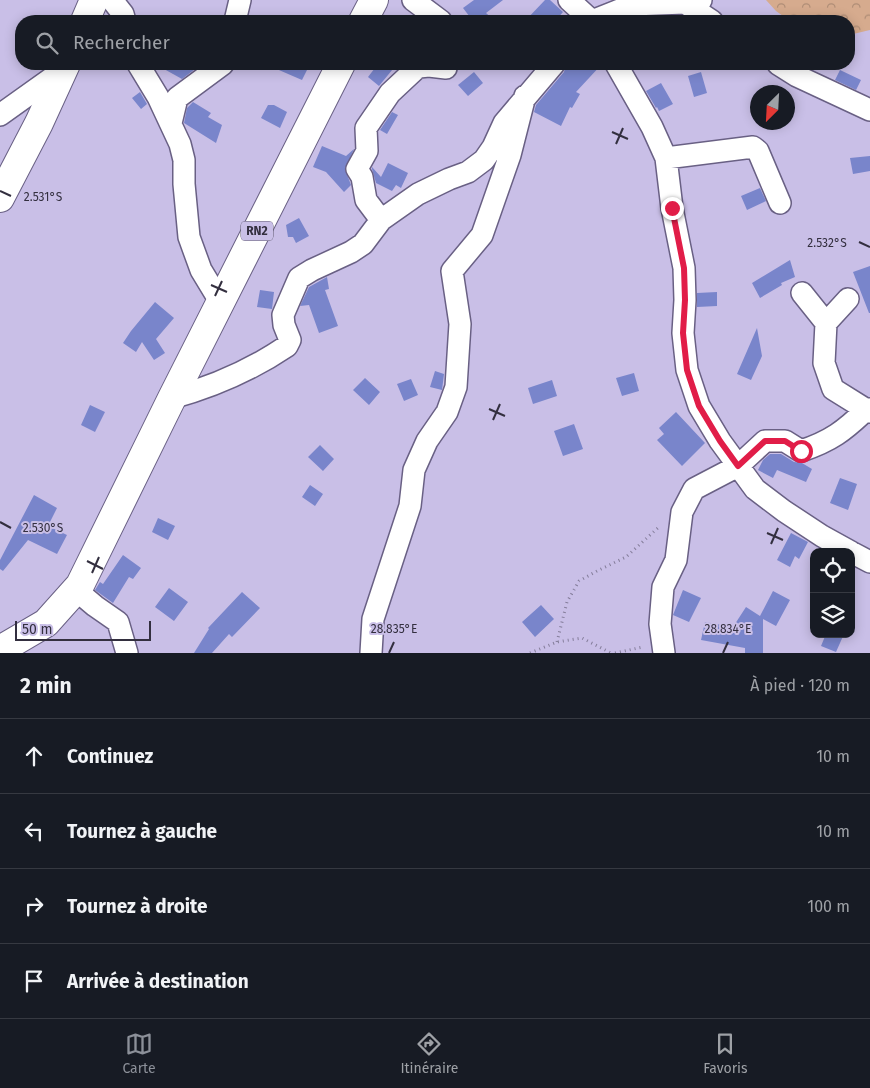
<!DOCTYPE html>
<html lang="fr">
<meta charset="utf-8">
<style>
:root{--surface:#171b24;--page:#20242c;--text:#f1f3f6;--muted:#9ea1a6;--line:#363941;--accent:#8c9099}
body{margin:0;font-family:"Fira Sans",sans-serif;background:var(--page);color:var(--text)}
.controls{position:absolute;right:15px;bottom:15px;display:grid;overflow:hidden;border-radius:10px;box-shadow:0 2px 12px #0003}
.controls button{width:45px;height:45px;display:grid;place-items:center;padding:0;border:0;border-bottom:1px solid var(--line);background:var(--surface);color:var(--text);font:25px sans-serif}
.compass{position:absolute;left:750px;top:85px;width:45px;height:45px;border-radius:50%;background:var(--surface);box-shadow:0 2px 12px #0003;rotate:204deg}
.scale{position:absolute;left:15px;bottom:12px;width:136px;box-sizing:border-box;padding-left:5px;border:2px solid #332f3f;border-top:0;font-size:14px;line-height:18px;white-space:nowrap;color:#332f3f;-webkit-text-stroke:4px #c9bfe7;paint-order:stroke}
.stop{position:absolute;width:15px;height:15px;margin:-11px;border:4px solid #e11d48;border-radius:50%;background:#fff}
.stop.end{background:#e11d48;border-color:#fff;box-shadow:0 1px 5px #0008}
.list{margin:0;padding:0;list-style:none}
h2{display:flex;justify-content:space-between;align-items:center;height:65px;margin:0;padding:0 20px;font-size:21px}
h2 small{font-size:16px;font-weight:400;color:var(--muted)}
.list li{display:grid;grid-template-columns:32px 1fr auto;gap:15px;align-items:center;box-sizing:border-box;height:75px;padding:0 20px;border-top:1px solid var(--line)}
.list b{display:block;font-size:19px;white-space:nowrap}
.list em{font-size:16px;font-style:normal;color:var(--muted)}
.icon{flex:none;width:28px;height:28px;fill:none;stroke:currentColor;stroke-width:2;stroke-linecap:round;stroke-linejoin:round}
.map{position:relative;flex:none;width:870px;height:653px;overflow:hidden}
.search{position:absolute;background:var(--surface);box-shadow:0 2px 12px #0003;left:15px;right:15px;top:15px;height:55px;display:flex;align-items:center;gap:12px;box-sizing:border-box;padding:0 18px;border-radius:20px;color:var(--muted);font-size:19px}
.sheet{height:365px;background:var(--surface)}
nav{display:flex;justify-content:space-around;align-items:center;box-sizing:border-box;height:70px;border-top:1px solid var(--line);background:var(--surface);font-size:14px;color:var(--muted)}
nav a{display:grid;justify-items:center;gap:2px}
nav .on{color:var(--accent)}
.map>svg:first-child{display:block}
.forest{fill:url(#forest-crowns)}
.building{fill:#7985cb}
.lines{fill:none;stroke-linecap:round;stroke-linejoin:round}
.street-casing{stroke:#696084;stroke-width:24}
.highway-casing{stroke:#696084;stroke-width:30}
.path{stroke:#847d9a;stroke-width:3;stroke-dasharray:1 4;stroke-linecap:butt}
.street{stroke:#fff;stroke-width:21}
.highway{stroke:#fff;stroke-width:28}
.route{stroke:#e11d48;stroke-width:6}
.ticks{fill:none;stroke:#332f3f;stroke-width:2}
.labels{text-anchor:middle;stroke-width:4;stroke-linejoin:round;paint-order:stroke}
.shield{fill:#c9bfe7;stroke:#605a71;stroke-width:1}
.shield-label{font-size:12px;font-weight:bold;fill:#332f3f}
.ticks-label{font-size:12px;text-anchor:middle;fill:#332f3f;stroke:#c9bfe7;stroke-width:4;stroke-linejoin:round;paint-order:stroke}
</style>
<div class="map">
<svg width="870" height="653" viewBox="0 0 870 653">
<defs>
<pattern id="forest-crowns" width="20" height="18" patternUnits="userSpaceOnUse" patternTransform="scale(1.25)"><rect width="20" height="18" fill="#d6ab8e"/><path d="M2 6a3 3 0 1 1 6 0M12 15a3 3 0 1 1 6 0" fill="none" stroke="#ae8c75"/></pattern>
</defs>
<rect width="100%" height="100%" fill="#c9bfe7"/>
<!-- forest -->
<path class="forest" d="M766 0H870V30L849 35V21H790L776 11Z"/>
<!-- building -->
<path class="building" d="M474 0H503L486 13 495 21H473L463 8Z
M545 0H550L563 12 555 21H525Z
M155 64H184L195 69 182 79Z
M265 64H310L302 80Z
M378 64H397L379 86 368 77Z
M566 64H602L576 92 580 94 572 108 570 107 561 126 534 112 536 105 564 72Z
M840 70 861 80 856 90 835 80Z
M474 72 483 83 468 96 458 85Z
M701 72 707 93 694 97 688 76Z
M661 83 673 104 659 111 657 107 656 108 646 91Z
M140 92 147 104 141 109 132 98Z
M193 102 211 113 208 117 222 125 216 143 184 123 187 108Z
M268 105H274L287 112 280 128 261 118Z
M392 112 398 115 387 134 380 130Z
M322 146 346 156 354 149 345 169 351 185 344 192 326 172 313 167Z
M870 156V171L853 174 850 158Z
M388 163 408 173 401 188 396 185 392 191 376 183 372 169V167L381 177Z
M760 188 766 201 747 210 741 196Z
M299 218 309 236 296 243 293 237H288L286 225Z
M790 260 795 277 781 283 782 285 760 298 752 283Z
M870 266V313H869L853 272Z
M327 277 329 289 325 290 338 326 319 333 309 305 300 306 309 287Z
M260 290 274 292 272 309 257 307Z
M717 292V306L697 307V293Z
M155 302 174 318 156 339 165 353 154 360 142 342 136 352 123 343 131 331Z
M757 328 762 356 751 380 737 374Z
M435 371 444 374 442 390 430 387Z
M634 373 639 391 622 396 616 378Z
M365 378 380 392 369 405 353 390Z
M411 379 418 395 404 401 397 384Z
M552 380 557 396 533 404 528 388Z
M90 405 105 412 95 432 81 425Z
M676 412 705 443 682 466 657 440 664 434 659 428Z
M574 424 583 449 563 456 554 431Z
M320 445 334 459 323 471 308 457Z
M770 454H781L794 462 802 463 812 469 806 482 777 470 773 478 758 470 763 460Z
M840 478 857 484 848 510 830 503Z
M310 485 323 494 315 506 302 497Z
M34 495 57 508 48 526 67 535 57 554 28 540 3 571 0 569V560Z
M158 518 175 526 168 540 152 532Z
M791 533 808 542 799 559 795 556 790 567 777 560Z
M123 555 141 568 133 579 129 577 113 603 95 590 100 582 103 584Z
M169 588 188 602 174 621 155 607Z
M683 590 701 598 689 622 673 615Z
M773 591 790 600 776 626 763 619V653H745V648L701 640 705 622 733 627 746 607 760 616Z
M242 592 260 608 232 637 229 634 212 653H194L209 629 208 628Z
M541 605 554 619 535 637 522 622Z
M826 634H844L836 652 821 646Z"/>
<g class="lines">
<!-- street casing -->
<g class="street-casing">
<path id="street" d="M112 0 123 14 125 21
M413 0 441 21
M569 0 592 21
M685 3 712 21
M235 21 240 0
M592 21 632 5 685 3 701 0
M138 64 158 97 180 144 184 160V184L189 237 201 270 221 303
M616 64 652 127 666 158 672 208 684 268 685 300 683 333 687 370 699 406 720 441 755 489 784 511 822 536 851 552
M778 64 797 76 870 110
M419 67 429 66 446 68
M0 115 63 70
M171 123 177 98 223 64
M666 158 753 147 758 151 780 203
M381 220 366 200 362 177 357 169 367 151 366 128 390 93 421 64
M802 293 826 323 824 363 833 389 870 412
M826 323 848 299
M172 398C212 387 253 369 287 346L290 340 284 325 283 315 299 278 312 270 351 252 363 244 381 220 418 194 449 179 468 172 484 160 493 147 504 123 554 64
M851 552 870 562
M76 590 95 606 118 622 127 653
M371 653 373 619 410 506 414 470 427 441 447 412 456 387 460 324 452 271 482 235 510 155 525 96
M664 653 660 624 663 587 676 560 682 512 694 489 738 466 765 441H785L801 451C831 441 844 431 867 409H870"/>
</g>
<!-- highway casing -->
<g class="highway-casing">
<path id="highway" d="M85 21 94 0
M363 21 374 0
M0 198 39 123 66 64
M0 650 46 623 80 585 172 398 341 64"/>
</g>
<!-- path -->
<path class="path" d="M557 642 567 602 579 581 597 571 626 557 660 526
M530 653 557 642 582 638 611 653
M615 653 643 647"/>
<!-- street -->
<use href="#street" class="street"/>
<!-- highway -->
<use href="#highway" class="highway"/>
</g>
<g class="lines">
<!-- route -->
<path class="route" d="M672 208 684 268 685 300 683 333 687 370 699 406 720 441 738 466 765 441H785L801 451"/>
</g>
<!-- ticks -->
<path class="ticks" d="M612 132 628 139M616 144 623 128M0 191 11 196M859 242 870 247M211 285 227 292M215 296 222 281M489 409 505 416M493 420 500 404M0 522 11 528M767 533 783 540M771 544 778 528M87 561 103 569M92 573 99 557M389 653 394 642M723 653 728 642"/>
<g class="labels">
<!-- shield labels -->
<rect class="shield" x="241" y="221.5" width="32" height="19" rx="4"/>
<g class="shield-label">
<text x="257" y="235">RN2</text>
</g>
</g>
<g class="ticks-label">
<text x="43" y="201">2.531°S</text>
<text x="827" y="247">2.532°S</text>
<text x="43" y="532">2.530°S</text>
<text x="394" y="633">28.835°E</text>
<text x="728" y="633">28.834°E</text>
</g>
</svg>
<div class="controls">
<button><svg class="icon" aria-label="locate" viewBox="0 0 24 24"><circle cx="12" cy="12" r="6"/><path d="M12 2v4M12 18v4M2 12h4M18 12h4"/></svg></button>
<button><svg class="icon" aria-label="layers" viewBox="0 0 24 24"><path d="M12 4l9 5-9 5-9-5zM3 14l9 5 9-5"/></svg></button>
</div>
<svg class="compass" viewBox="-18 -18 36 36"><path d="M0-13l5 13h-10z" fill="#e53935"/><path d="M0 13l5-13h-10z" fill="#9ea1a6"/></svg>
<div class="scale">50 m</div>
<div class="stop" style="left:801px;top:451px"></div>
<div class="stop end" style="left:672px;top:208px"></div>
<div class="search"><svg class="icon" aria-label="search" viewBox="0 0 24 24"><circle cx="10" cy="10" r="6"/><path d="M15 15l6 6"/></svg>Rechercher</div>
</div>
<section class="sheet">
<h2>2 min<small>À pied · 120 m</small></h2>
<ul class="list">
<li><svg class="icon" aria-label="ahead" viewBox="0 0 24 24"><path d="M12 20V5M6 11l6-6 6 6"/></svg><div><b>Continuez</b></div><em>10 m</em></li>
<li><svg class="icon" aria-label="left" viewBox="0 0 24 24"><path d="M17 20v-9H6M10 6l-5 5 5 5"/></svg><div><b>Tournez à gauche</b></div><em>10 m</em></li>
<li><svg class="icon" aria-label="right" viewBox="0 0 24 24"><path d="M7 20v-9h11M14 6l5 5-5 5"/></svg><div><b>Tournez à droite</b></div><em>100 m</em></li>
<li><svg class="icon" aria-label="arrive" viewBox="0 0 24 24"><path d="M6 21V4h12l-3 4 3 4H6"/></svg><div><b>Arrivée à destination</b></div></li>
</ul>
</section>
<nav>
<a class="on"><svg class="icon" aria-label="map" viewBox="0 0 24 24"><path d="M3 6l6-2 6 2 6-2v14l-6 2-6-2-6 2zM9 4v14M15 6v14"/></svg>Carte</a>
<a><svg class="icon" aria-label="directions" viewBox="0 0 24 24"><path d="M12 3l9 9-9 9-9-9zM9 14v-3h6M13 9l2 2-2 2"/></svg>Itinéraire</a>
<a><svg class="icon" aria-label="saved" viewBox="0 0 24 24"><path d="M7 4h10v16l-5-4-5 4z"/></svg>Favoris</a>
</nav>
